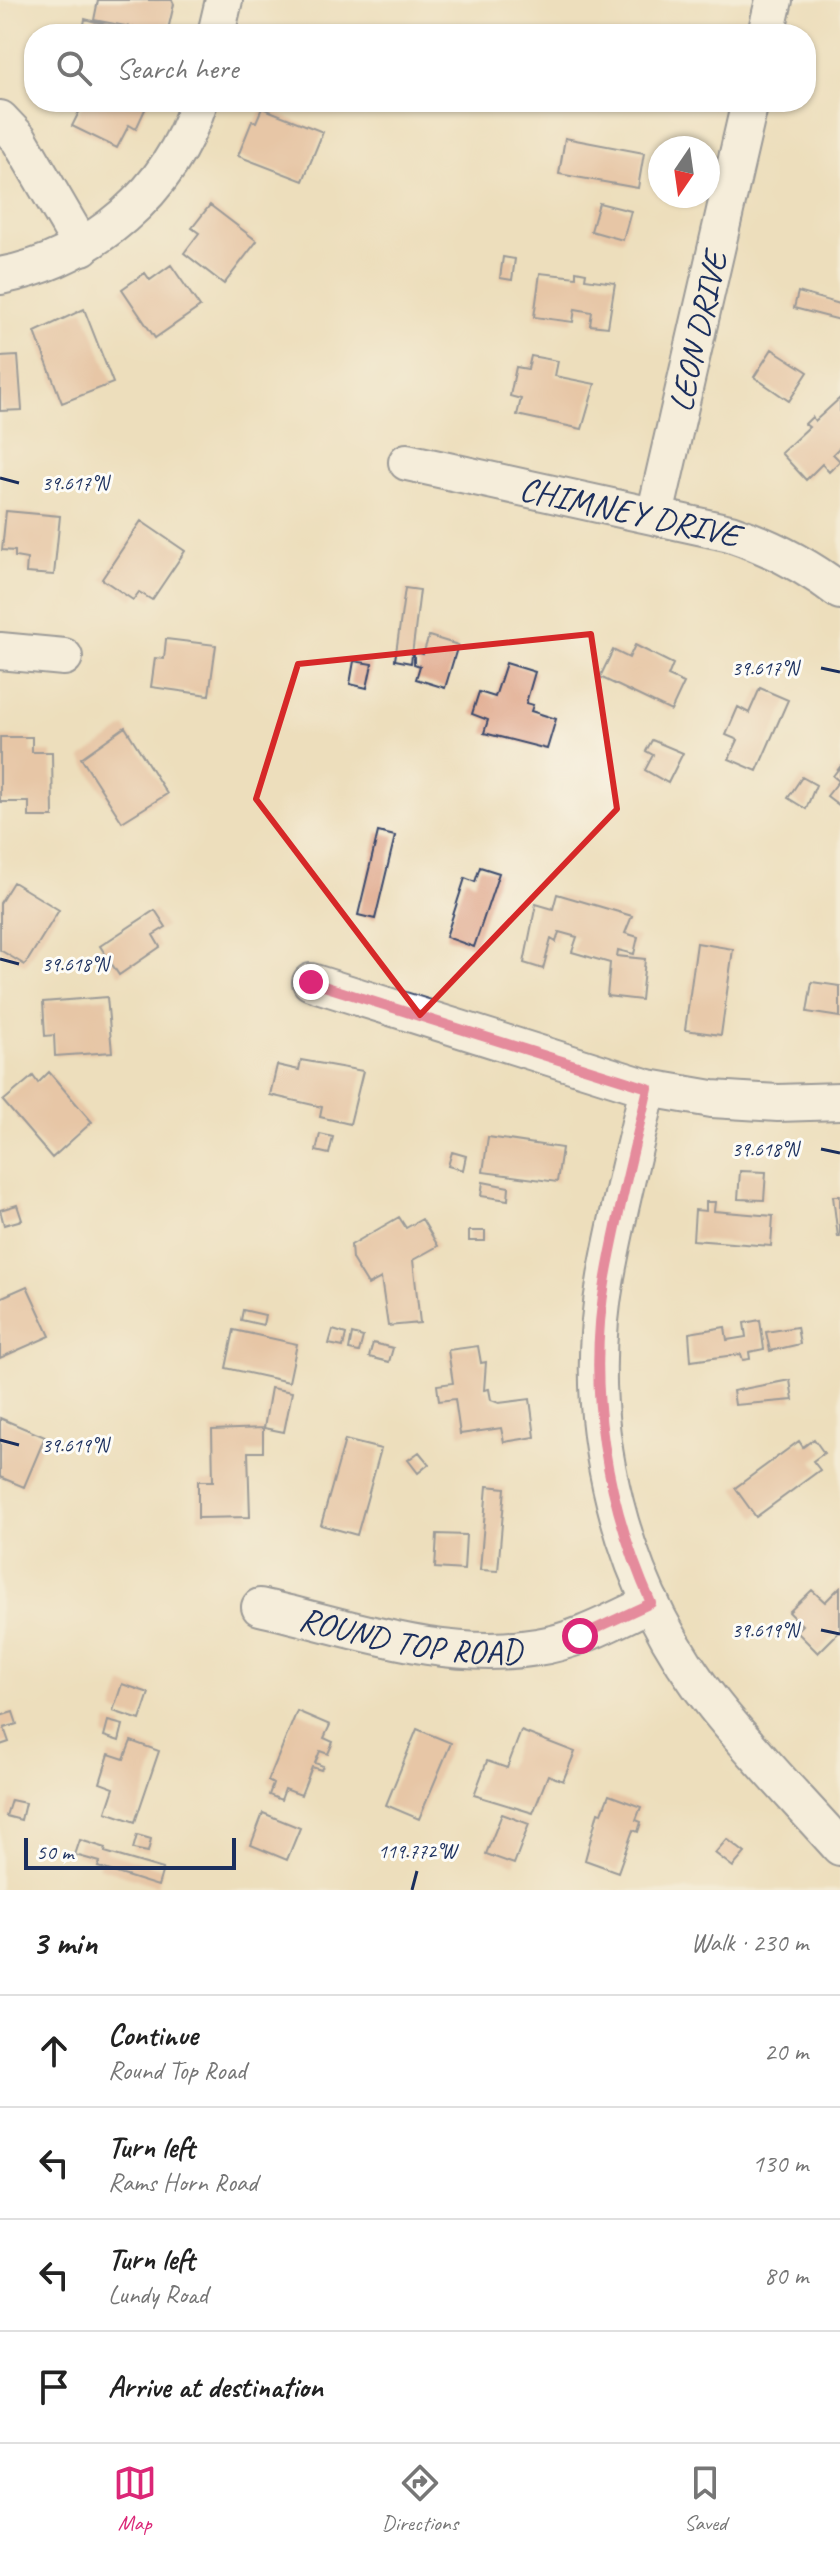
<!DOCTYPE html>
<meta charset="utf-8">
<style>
:root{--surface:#fff;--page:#f6f6f6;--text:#222;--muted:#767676;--line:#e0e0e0;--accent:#db2777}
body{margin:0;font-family:Caveat,sans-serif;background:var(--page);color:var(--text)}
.compass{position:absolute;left:648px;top:136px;width:72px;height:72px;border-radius:50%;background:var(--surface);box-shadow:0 2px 6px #0004;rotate:193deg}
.scale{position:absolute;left:24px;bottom:20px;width:212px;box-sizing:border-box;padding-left:8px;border:4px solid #1b2f5e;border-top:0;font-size:22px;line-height:28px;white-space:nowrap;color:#1b2f5e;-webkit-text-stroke:6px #fdfcf7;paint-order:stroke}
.stop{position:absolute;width:24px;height:24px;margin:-18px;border:6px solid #db2777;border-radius:50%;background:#fff}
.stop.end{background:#db2777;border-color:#fff;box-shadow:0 2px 8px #0008}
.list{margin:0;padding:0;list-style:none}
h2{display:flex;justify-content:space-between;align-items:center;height:104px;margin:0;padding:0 32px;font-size:34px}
h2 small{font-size:26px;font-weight:400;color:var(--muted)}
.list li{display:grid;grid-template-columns:52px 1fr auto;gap:24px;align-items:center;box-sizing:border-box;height:112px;padding:0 32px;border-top:2px solid var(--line)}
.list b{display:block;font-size:30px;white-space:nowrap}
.list p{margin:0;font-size:26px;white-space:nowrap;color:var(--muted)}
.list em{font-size:26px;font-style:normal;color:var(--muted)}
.icon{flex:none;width:44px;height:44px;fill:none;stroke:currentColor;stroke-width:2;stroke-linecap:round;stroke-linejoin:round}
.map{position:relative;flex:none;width:840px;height:1890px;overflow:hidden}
.search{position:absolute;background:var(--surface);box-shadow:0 2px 6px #0004;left:24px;right:24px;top:24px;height:88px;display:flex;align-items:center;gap:20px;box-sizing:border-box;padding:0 28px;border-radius:32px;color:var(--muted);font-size:30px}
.sheet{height:552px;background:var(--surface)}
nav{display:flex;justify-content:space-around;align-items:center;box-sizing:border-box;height:112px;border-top:2px solid var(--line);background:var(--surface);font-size:22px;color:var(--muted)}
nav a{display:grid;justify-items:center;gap:4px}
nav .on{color:var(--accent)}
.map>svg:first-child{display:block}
.building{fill:#e0a98c}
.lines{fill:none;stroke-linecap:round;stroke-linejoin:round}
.minor-casing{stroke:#3a496c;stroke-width:40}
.minor{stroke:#fff;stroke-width:36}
.route{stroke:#db2777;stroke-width:10}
.marked{fill:none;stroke:#d62828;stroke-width:6;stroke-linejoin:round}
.ticks{fill:none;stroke:#1b2f5e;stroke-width:3}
.labels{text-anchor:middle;stroke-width:6;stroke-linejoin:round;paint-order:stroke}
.street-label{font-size:34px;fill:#1b2f5e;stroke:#fdfcf7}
.ticks-label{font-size:20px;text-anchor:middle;fill:#1b2f5e;stroke:#fdfcf7;stroke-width:6;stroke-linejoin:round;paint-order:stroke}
</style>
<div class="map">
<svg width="840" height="1890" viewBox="0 0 840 1890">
<rect width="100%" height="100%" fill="#fdfcf7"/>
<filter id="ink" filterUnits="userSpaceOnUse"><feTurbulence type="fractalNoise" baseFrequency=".0125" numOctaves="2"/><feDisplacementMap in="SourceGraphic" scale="16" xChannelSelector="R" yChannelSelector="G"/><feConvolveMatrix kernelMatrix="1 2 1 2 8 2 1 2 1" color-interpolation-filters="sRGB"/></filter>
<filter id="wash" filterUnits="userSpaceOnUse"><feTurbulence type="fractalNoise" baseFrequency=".006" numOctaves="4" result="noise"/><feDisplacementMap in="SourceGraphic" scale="32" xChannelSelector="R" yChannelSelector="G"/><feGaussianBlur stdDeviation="1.8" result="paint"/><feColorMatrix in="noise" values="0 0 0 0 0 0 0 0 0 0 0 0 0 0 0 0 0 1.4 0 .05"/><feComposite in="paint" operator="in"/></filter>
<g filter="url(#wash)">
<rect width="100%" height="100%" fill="#eddebc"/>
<g id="blocks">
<!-- building -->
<path class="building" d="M98 0H172L174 4 167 34 94 20Z
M85 19 110 26 107 34 83 30Z
M84 102H146L148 103 136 129 129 125 117 148 72 126Z
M262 108 323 132 303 181 238 156 252 121 256 122Z
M565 138 644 153 638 188 559 174Z
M599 203 631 211 623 240 591 231Z
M210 205 257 241 224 284 184 253 199 233 192 228Z
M503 257 515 259 512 280 500 278Z
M171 265 200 307 155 338 122 289 145 273 150 280Z
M576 271 586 273 585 279 615 283 608 327 590 325 592 312 575 309 573 322 534 317 540 273 576 277Z
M798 292 840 304V320L794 308Z
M84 309 113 383 62 403 35 332Z
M772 349 808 372 789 401 754 377Z
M18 356 22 410 0 411V357Z
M531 356 558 361 555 376 595 384 582 429 517 415 521 399 510 396 516 367 528 369Z
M840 398V447L833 454 840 461 829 472 822 464 806 480 781 453 809 427 805 424 812 417 815 421Z
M6 511 60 516 54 575 26 573 27 559 15 557V551L2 550Z
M141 521 185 551 152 600 139 592 133 600 102 579Z
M405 588 420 590 411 663 395 660Z
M429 636 458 645 445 688 416 679 420 666 414 664V651L423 654Z
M166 639 216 645 209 695 151 687 155 658 164 659Z
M635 645 673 664 668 676 684 683 671 711 600 677 613 650 629 658Z
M354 661 372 664 367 688 350 684Z
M506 663 535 672 526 703 533 705 531 711 556 719 547 749 484 733 488 720 472 714 479 692 495 697Z
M760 688 788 700 757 771 729 759 738 740 726 735 738 707 749 713Z
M125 727 167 794 122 822 81 758Z
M0 737H32V752H52L53 817H29V802H0Z
M652 740 683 753 668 783 645 770 653 755 646 751Z
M840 767V806L827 796 839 781 833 776Z
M802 777 816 785 806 809 788 798Z
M378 832 395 836 375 919 358 915Z
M480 867 499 873 474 947 446 937 465 878 475 882Z
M13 882 59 910 25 965 0 950V903Z
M557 894 632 916 625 933 638 937 634 954 618 950 617 956 645 959 641 1000 607 996 610 963 572 952 577 937 559 932 556 942 551 939 543 969 524 963 536 904 553 909Z
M155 910 166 927 153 935 160 947 119 975 100 946Z
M697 943 733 949 721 1035 685 1030Z
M812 982 840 986V1017L807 1012Z
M107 997 112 1052 55 1056 54 1035 45 1036 43 1002Z
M301 1060 363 1071 350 1124 320 1117 322 1107 270 1095 277 1065 299 1070Z
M49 1072 92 1122 52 1158 3 1101 33 1076 38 1083Z
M320 1134 333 1137 329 1154 316 1151Z
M488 1137 562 1148 557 1182 483 1172Z
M452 1152 466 1156 463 1170 448 1166Z
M740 1171 766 1172 764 1200 738 1199Z
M483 1182 509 1187 508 1200 481 1196Z
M833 1196H840V1237H838Z
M706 1202H715L714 1211 773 1216 771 1246 693 1240 695 1210 706 1211Z
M17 1205 22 1220 4 1225 0 1210Z
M399 1217 406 1228 422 1219 438 1246 413 1260 420 1323 388 1326 381 1278 368 1285 352 1259 351 1245Z
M469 1231H485V1241H469Z
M27 1286 50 1336 0 1358V1298Z
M243 1310 265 1315 263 1325 241 1320Z
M760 1320 764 1349 749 1352 750 1359 743 1360 741 1354 691 1361 689 1333 725 1327 727 1340 746 1337 744 1323Z
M797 1327 800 1344 770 1351 766 1332Z
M234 1330 297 1344 289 1382 226 1368Z
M333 1330 346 1334 343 1347 329 1344Z
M352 1334 363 1337 359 1352 349 1350Z
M373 1343 393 1348 389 1362 369 1357Z
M478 1346 481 1363 486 1362 484 1390 489 1389 491 1400 499 1403 530 1399 535 1437 504 1442 501 1428 460 1434 455 1399 439 1401 437 1385 453 1383 448 1350Z
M790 1380 793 1400 735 1405 733 1391Z
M271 1388 292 1392 284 1432 264 1428Z
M0 1418 45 1437 24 1487 0 1477Z
M263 1428V1452H248L250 1517 198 1518V1481H213L212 1430Z
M814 1439 824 1453 813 1461 820 1470 756 1517 735 1488 799 1441 803 1447Z
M345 1440 381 1449 357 1535 321 1525Z
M419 1452 429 1464 418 1473 408 1460Z
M487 1486 505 1488 498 1571 480 1570Z
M437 1534 466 1535 464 1570 435 1568Z
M840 1587V1631L818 1653 796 1631 802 1625 789 1612 812 1590 825 1602Z
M122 1684 149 1693 140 1720 113 1711Z
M297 1711 330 1725 324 1738 333 1742 328 1754 320 1751 315 1763 323 1766 321 1770 312 1767 301 1795 285 1789 281 1800 269 1795 273 1784 268 1781Z
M13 1712 17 1724 4 1728 9 1742 0 1745V1716Z
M108 1721 123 1725 119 1741 104 1736Z
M417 1729 451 1743 419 1819 386 1805Z
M521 1731 575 1752 563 1781 548 1775 533 1813 474 1795 487 1761 507 1768Z
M131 1741 159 1751 135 1822 106 1812 114 1788 100 1783 109 1754 124 1759Z
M609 1795 641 1807 636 1820 641 1822 638 1832 633 1830 618 1872 585 1860 598 1812 602 1813Z
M11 1800 25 1803 21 1820 6 1816Z
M263 1813 300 1828 287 1860 251 1845Z
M502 1814 529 1824 514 1864 486 1854Z
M137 1835 151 1839 148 1852 133 1849Z
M727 1839 745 1853 733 1867 715 1853Z
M80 1840 106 1848 105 1852 163 1869 158 1886 98 1867 100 1862 75 1855Z"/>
</g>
</g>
<g filter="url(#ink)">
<use href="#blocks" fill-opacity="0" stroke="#3a496c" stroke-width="2"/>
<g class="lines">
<!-- minor casing -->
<g class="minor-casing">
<g id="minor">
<path d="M216 34 224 0"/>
<path d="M766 34 774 0"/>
<path d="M0 119 19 139 82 247"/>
<path d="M0 276C93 258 170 192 199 102"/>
<path id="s1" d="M407 462 730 533C771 547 805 564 840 591"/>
<path id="s2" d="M655 515 750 102"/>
<path d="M0 651 64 657"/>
<path d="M311 982 648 1088 712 1099 778 1103 840 1101"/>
<path d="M648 1088C634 1151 617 1214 606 1277 579 1426 621 1589 715 1706 754 1755 799 1801 840 1847"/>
<path id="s3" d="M260 1607C349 1627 445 1663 537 1647 578 1641 614 1620 651 1603"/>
</g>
</g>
<!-- minor -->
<use href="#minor" class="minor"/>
</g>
</g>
<g class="lines" filter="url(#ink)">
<!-- route -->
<path class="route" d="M311 982 648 1088C634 1151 617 1214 606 1277 586 1388 606 1502 651 1603L580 1636"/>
</g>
<!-- marked area -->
<path d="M0 0H840V1890H0ZM591 634 617 809 420 1015 256 799 298 664Z" fill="#eddebc" fill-opacity=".55" fill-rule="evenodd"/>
<path class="marked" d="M591 634 617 809 420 1015 256 799 298 664Z"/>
<!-- ticks -->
<path class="ticks" d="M0 478 19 483M821 668 840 672M0 959 19 964M821 1149 840 1153M0 1440 19 1445M821 1630 840 1634M412 1890 417 1871"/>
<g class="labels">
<!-- street labels -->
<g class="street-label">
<text dy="12" stroke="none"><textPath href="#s2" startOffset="188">LEON DRIVE</textPath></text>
<text dy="12" stroke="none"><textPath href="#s1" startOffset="228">CHIMNEY DRIVE</textPath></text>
<text dy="12" stroke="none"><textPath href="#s3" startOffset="154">ROUND TOP ROAD</textPath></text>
</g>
</g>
<g class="ticks-label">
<text x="75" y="490">39.617°N</text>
<text x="765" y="675">39.617°N</text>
<text x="75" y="971">39.618°N</text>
<text x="765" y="1156">39.618°N</text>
<text x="75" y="1452">39.619°N</text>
<text x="765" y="1637">39.619°N</text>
<text x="417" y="1858">119.772°W</text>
</g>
</svg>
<svg class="compass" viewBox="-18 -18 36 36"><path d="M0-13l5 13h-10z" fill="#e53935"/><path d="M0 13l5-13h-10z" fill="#767676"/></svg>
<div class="scale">50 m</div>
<div class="stop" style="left:580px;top:1636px"></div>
<div class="stop end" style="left:311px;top:982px"></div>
<div class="search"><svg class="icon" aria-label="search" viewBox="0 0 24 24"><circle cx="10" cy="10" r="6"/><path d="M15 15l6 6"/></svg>Search here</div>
</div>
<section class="sheet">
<h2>3 min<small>Walk · 230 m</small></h2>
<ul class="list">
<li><svg class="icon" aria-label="ahead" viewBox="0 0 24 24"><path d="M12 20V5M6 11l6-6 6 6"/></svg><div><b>Continue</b><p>Round Top Road</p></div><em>20 m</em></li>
<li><svg class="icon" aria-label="left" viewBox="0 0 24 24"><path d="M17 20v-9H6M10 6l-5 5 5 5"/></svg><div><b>Turn left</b><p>Rams Horn Road</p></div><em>130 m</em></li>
<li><svg class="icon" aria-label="left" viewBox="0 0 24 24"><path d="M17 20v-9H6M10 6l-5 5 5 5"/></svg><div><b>Turn left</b><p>Lundy Road</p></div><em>80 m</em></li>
<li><svg class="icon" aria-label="arrive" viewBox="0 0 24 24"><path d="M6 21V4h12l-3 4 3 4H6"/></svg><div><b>Arrive at destination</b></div></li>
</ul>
</section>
<nav>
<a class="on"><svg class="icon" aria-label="map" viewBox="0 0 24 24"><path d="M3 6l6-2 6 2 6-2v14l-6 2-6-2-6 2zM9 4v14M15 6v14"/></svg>Map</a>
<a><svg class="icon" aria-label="directions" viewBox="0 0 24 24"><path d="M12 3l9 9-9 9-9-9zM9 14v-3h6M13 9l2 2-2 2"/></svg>Directions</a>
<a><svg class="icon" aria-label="saved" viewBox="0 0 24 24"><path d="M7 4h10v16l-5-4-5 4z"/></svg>Saved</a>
</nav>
